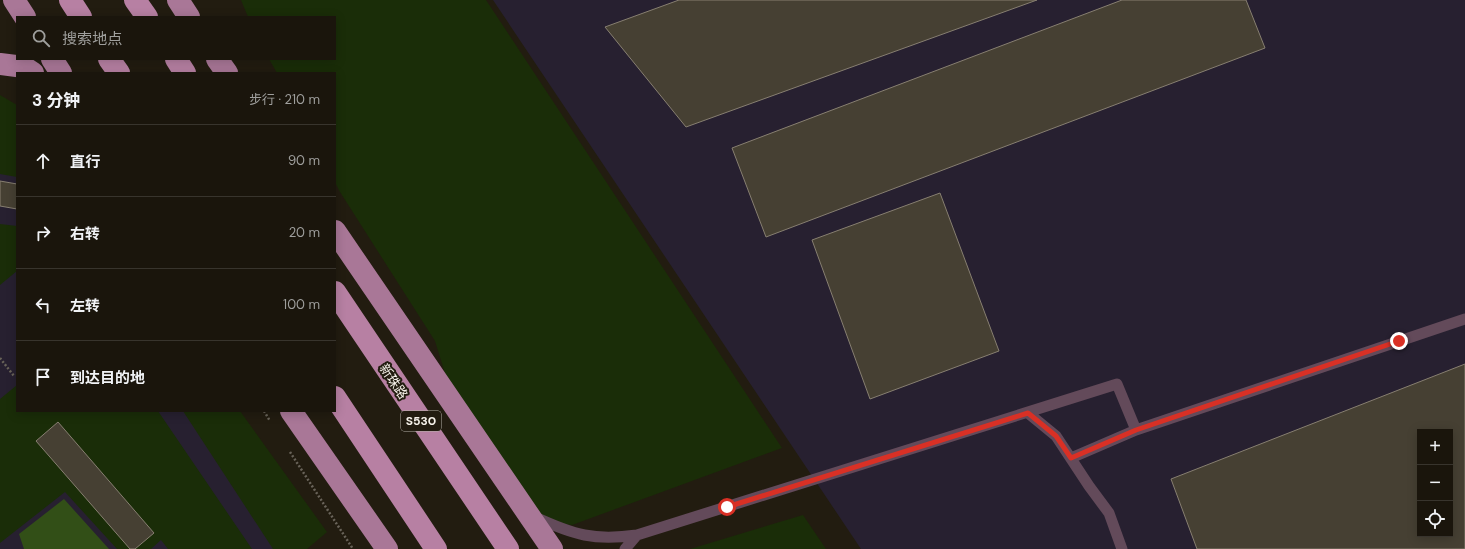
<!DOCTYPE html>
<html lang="zh">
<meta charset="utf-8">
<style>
:root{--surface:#1a150c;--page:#231e15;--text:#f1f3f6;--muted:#9f9f9d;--line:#38342d}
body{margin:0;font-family:"DM Sans","Noto Sans SC",sans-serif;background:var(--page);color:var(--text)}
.controls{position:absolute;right:12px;bottom:12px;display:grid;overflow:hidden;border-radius:0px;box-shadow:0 2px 10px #0003}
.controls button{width:36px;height:36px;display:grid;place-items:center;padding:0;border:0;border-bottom:1px solid var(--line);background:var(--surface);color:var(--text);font:20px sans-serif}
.stop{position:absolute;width:12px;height:12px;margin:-9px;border:3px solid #d93025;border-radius:50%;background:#fff}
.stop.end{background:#d93025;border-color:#fff;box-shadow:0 1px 4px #0008}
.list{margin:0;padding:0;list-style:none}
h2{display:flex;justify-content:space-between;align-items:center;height:52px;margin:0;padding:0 16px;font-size:17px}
h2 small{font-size:13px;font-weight:400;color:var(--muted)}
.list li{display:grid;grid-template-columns:26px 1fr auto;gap:12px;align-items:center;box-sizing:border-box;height:72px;padding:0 16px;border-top:1px solid var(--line)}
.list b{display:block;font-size:15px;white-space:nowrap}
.list em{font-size:13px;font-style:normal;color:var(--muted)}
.icon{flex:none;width:22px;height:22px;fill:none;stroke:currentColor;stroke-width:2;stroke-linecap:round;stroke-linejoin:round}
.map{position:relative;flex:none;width:1465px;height:549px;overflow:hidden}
.search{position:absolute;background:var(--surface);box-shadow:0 2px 10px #0003;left:16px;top:16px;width:320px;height:44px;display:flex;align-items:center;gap:10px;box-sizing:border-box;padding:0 14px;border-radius:0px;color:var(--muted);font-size:15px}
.panel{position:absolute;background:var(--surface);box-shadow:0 2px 10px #0003;left:16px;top:72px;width:320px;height:340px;border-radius:0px}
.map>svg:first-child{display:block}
.industrial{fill:#272030;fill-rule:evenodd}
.green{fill:#1a2d08}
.forest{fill:#324f17}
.building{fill:#464033;stroke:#877f71;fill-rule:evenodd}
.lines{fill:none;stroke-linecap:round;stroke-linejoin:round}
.path{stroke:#696359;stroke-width:2.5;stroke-dasharray:2 2;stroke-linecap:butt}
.service{stroke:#634a5a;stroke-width:11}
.primary{stroke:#a97797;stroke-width:22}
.trunk{stroke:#b780a3;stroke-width:22}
.route{stroke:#d93025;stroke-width:5}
.labels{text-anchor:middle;stroke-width:4;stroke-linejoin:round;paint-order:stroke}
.shield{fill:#221c10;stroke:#b6b2a9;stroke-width:1}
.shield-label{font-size:12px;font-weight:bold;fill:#f6f2ea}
.street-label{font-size:13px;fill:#f6f2ea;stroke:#221c10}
</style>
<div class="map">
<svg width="1465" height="549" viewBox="0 0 1465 549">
<rect width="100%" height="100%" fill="#221c10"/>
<!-- industrial -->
<path class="industrial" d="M493 0H1465V549H861ZM1420 432H1450V534H1420Z
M0 158 17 162V411H211L307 549H0Z"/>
<!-- green -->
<path class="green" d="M241 0H486L782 448 572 525 534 520 453 399 435 341 340 192 335 182V73H277L269 59H335V17H248Z
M0 95 17 105V177L0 174Z
M0 224 17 226V271L0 285Z
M17 385V411H158L252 549H168L161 540 151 549H117L65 492 0 543V399Z
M183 411H240L327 532 307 549H273Z
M803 515 826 549H690Z"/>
<!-- forest -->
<path class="forest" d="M64 499 109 549H24L19 534Z"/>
<!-- building -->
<path class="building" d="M679 0H1037L686 127 605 27Z
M1122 0H1246L1265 48 766 237 732 148Z
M0 181 17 184V209L0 206Z
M940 193 999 351 870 399 812 240Z
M1465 364V549H1197L1171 479ZM1420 432H1450V534H1420Z
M58 422 154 533 135 549H130L36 441Z"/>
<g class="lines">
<!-- path -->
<path class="path" d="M0 358 14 376
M264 411 270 421
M290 452 353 549"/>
<!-- service -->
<path class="service" d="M1028 413 1056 436 1089 486 1109 513 1122 549
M1071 458 1136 430 1465 319
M535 517C574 535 594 541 637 535L1117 384 1136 430
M625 549 637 535"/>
<!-- primary -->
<path class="primary" d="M14 0 25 17
M178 0 189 17
M52 59 61 73
M217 59 227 73
M0 64 24 67 33 73
M335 231 552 549
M291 411 387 549"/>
<!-- trunk -->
<path class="trunk" d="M70 0 81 17
M135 0 147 17
M109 59 119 73
M176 59 185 73
M335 292 508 549
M335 397 436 549"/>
</g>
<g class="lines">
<!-- route -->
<path class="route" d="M727 507 1028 413 1056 436 1071 458 1136 430 1399 341"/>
</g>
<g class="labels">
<!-- shield labels -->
<rect class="shield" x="401" y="411" width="40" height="20" rx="3"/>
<g class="shield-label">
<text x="421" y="425">S530</text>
</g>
<!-- street labels -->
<g class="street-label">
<text transform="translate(394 381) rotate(56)" y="5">新珠路</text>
</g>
</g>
</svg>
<div class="controls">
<button>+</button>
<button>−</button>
<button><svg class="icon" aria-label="locate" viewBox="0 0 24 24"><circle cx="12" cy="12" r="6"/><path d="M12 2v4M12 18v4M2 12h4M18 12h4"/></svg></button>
</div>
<div class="stop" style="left:727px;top:507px"></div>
<div class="stop end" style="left:1399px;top:341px"></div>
<div class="search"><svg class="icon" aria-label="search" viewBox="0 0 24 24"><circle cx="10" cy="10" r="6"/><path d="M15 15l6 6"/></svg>搜索地点</div>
<section class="panel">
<h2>3 分钟<small>步行 · 210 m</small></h2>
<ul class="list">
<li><svg class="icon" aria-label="ahead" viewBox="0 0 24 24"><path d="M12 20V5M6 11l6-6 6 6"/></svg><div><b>直行</b></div><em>90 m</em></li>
<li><svg class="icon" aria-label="right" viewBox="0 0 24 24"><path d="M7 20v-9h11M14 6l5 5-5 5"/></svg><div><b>右转</b></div><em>20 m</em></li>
<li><svg class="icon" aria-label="left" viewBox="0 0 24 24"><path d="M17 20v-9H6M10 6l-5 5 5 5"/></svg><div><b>左转</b></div><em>100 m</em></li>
<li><svg class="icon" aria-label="arrive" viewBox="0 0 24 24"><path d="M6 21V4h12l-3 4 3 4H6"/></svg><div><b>到达目的地</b></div></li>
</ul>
</section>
</div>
